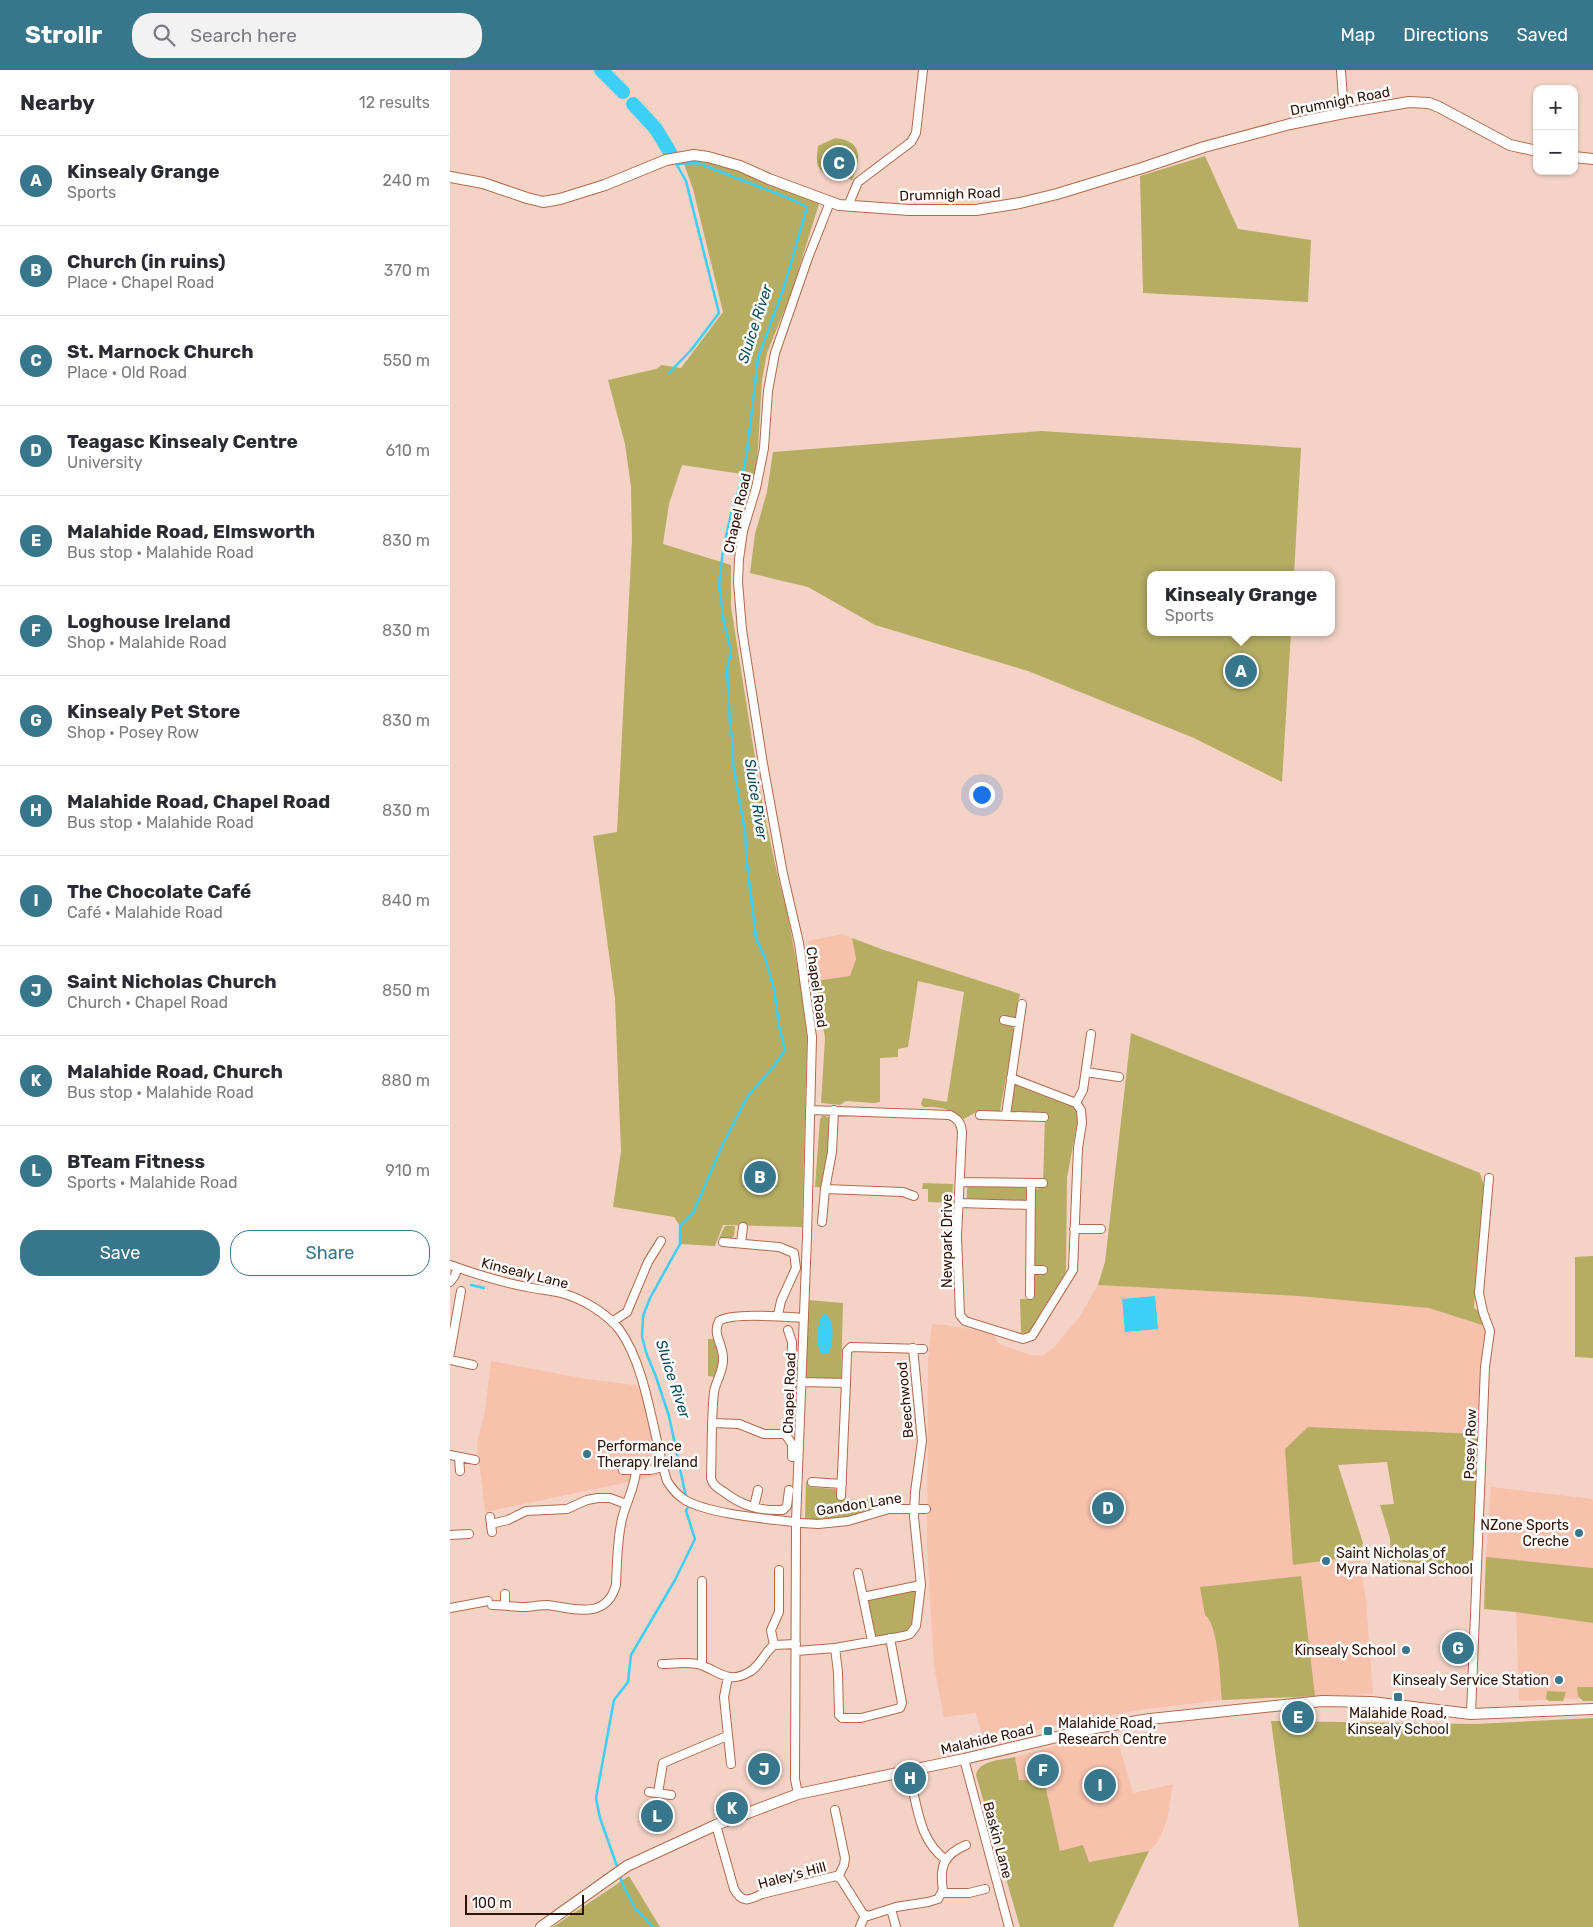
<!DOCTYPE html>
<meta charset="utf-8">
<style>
:root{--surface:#fff;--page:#f2f2f3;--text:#2b2b33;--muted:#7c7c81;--line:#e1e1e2;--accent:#37768b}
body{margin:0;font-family:Rubik,sans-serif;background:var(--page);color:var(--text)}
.controls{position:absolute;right:15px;top:15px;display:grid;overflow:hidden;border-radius:10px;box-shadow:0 1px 4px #0004}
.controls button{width:45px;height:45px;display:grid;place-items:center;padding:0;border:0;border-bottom:1px solid var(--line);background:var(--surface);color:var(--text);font:25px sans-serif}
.scale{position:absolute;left:15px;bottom:12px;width:119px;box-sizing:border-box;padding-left:5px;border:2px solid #2f1206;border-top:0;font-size:14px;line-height:18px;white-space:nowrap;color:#2f1206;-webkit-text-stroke:4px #fcfcfc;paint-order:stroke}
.you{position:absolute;left:531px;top:724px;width:18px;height:18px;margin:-12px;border:4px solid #fff;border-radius:50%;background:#1a73e8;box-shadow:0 0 0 8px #1a73e833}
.badge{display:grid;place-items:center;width:32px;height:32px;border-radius:50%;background:var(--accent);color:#fff;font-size:16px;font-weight:700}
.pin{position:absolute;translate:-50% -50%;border:2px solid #fff;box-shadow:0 1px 5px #0006}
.popup{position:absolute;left:697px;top:501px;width:188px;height:65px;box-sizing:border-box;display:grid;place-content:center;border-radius:10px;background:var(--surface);filter:drop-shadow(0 1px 4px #0005);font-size:16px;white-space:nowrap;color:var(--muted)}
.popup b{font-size:19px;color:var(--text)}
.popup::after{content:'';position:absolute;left:50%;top:100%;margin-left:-10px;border:10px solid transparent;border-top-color:var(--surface)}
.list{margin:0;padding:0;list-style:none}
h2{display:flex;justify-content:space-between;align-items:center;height:65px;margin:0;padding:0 20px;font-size:21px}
h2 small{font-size:16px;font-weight:400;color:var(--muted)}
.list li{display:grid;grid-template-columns:32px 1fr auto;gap:15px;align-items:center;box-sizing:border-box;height:90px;padding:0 20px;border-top:1px solid var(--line)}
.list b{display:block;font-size:19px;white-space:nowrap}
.list p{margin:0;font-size:16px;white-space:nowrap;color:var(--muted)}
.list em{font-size:16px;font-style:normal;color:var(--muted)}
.actions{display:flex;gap:10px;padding:15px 20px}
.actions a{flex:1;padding:11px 0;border:1px solid var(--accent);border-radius:20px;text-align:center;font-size:18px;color:var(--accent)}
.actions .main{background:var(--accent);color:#fff}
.icon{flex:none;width:28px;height:28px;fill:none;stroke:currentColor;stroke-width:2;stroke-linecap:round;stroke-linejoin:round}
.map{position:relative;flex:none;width:1143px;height:1857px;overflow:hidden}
header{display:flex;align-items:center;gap:30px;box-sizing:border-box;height:70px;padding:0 25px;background:var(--accent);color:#fff}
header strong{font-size:24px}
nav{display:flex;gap:28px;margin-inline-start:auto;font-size:18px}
.search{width:350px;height:45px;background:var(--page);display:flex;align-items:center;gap:12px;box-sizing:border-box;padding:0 18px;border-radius:20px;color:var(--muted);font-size:19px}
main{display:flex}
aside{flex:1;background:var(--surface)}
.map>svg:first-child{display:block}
.built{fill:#f7c1ac}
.green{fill:#b6ad63}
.water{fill:#3ecff9}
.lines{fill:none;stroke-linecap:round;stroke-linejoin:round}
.stream{stroke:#3ecff9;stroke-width:2.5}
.river{stroke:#3ecff9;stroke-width:14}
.minor-casing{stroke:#b3694c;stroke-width:10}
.major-casing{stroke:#b3694c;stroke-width:12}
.minor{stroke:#fff;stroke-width:8}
.major{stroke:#fff;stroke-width:10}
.poi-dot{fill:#37768b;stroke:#fcfcfc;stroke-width:2}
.labels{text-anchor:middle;stroke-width:5;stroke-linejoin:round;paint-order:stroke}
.street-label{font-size:14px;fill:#2f1206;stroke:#fcfcfc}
.poi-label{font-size:14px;fill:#2f1206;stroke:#fcfcfc;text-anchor:start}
.water-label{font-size:15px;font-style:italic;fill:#0d4a5c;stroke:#fcfcfc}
</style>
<header>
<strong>Strollr</strong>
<div class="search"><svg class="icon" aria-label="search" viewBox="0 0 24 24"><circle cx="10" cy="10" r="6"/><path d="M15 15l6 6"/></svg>Search here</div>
<nav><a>Map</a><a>Directions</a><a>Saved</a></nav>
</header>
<main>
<aside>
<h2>Nearby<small>12 results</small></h2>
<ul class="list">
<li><span class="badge">A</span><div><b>Kinsealy Grange</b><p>Sports</p></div><em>240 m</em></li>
<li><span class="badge">B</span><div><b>Church (in ruins)</b><p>Place · Chapel Road</p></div><em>370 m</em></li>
<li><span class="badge">C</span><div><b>St. Marnock Church</b><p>Place · Old Road</p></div><em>550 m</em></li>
<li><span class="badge">D</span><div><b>Teagasc Kinsealy Centre</b><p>University</p></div><em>610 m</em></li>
<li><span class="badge">E</span><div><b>Malahide Road, Elmsworth</b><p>Bus stop · Malahide Road</p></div><em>830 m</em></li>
<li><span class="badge">F</span><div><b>Loghouse Ireland</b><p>Shop · Malahide Road</p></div><em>830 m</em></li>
<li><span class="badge">G</span><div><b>Kinsealy Pet Store</b><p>Shop · Posey Row</p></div><em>830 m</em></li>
<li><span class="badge">H</span><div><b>Malahide Road, Chapel Road</b><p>Bus stop · Malahide Road</p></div><em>830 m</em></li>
<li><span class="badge">I</span><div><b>The Chocolate Café</b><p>Café · Malahide Road</p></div><em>840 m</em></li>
<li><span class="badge">J</span><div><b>Saint Nicholas Church</b><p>Church · Chapel Road</p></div><em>850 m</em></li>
<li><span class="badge">K</span><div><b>Malahide Road, Church</b><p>Bus stop · Malahide Road</p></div><em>880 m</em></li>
<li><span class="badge">L</span><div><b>BTeam Fitness</b><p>Sports · Malahide Road</p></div><em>910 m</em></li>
</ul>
<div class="actions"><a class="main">Save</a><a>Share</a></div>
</aside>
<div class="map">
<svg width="1143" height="1857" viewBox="0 0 1143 1857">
<rect width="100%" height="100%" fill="#f4d3c6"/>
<!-- built -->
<path class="built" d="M392 864 402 868 406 890 400 906 365 911 358 871Z
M648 1215 848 1226 979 1238 1038 1257 1030 1364 859 1357 913 1473 909 1486 916 1529 923 1624 772 1630 697 1639 624 1651 534 1673 526 1643 494 1647 484 1596 477 1476 478 1290 482 1254 496 1255 543 1263 549 1274 581 1285 592 1286 603 1278 628 1249Z
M41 1291 137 1309 192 1316 212 1405 35 1442 27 1373 35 1341Z
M1041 1417 1143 1429V1498L1036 1487Z
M1066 1542 1143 1553V1628L1069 1631Z
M665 1661 683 1723 723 1714 717 1750 708 1772 699 1781 638 1792 610 1781 594 1711 569 1710 565 1687 615 1673Z"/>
<!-- green -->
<path class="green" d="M385 68C415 71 410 90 402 110L392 106 380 108C365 98 366 93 368 76Z
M755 86 788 159 861 170 858 232 693 223 690 106Z
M233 91H257L280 97 365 129 369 134 341 224 317 283 312 310 308 378 305 406 232 395 219 434 213 474 281 495V537L313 738 328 807 337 841 353 927 357 969 352 1157 273 1155 265 1176 230 1174V1156L224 1147 163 1137 171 1081 165 929 143 766 167 762 182 470 181 417 175 374 158 310 206 299 212 295 231 298 273 242 243 119Z
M591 361 851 378 844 505H701V562H841L832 712 744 668 578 601 425 555 358 517 300 503 305 464 317 422 323 382Z
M402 868 434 880 570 924 565 948H561V955L565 959 550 1041H528L514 1049C499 1038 492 1037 473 1037L471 1034 473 1028 497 1032 514 922 468 911 458 977 448 979V987L430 988V1032L424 1033 396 1031 390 1035 371 1033 375 968 365 911 400 906 406 889Z
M681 963 1030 1103 1035 1119 1024 1238 1038 1248V1257L979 1238 848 1226 648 1215 655 1192Z
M564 1014 621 1034 627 1042 628 1049 617 1108 616 1201 614 1209 592 1240 581 1263H571L570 1229H584V1207L585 1205 594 1204V1197L584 1195 583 1136 586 1119 593 1117 595 1044 560 1042Z
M373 1045 381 1049 378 1088 371 1117H365L370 1049Z
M473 1113 503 1114 502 1133 478 1132V1119H472Z
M517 1115 575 1118 577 1120V1130L575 1132 517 1130Z
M275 1156H285L284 1166 280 1169 269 1168Z
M1143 1186V1288L1125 1287V1187Z
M358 1230 393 1233 391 1309H355L354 1303Z
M258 1269H265L271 1293 266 1307 258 1306Z
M858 1357 1030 1364 1024 1497 941 1491 940 1468 930 1435 944 1434 937 1392 888 1395 913 1473 909 1486 843 1495 835 1379Z
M356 1412H359V1417L384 1419 387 1420 388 1429 414 1430 421 1428 424 1440 386 1450 355 1451Z
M1036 1487 1143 1498V1553L1066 1542 1034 1539Z
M851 1506 865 1626 772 1630C770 1612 769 1555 755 1545L750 1517Z
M462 1521 466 1522 465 1549 460 1562 426 1569 423 1567 416 1532 420 1529Z
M1127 1617H1143V1631H1133L1128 1626Z
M1097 1621 1116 1622 1113 1631H1099L1096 1629Z
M1143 1648V1857H849L821 1651 1026 1654Z
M565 1687 569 1710H594L610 1781 633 1775 639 1792 699 1781 663 1857H570L526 1705C529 1690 552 1690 565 1687Z
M179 1806 210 1857H103Z"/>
<!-- water -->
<path class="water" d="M705 1226 708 1259 675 1262 672 1229Z
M374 1243C386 1249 383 1272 379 1283L372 1284C364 1275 367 1252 374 1243Z"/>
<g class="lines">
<!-- stream -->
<path class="stream" d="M226 94 248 93 341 129 357 137 334 217 308 288 297 382 291 412 281 444 273 480 269 515 274 553 281 581 277 600 280 655 283 673V694L295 762 297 794 306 868 315 888 324 919 329 956 335 980 324 996 298 1026 272 1076 243 1143 230 1156V1174L200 1228 193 1246 192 1267 197 1285 205 1304 219 1346 236 1427
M219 303 242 279 269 243 236 111 227 95
M21 1215 34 1218
M168 1799 150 1748 146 1728 164 1630 178 1612 181 1585 225 1510 245 1469 236 1441 238 1437
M170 1805 172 1813 185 1838 203 1857"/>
<!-- river -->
<path class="river" d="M151 0 173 22
M183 34 206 59 221 84"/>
<!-- minor casing -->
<g class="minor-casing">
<path id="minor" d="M891 0 894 43
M398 136 408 112 461 72 466 63 473 0
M554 950 569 953
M636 1002 669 1007
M561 1008 626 1033
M626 1033 633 1020 641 964
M360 1040 500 1045C508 1049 511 1053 512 1062L507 1166 510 1245 515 1251 573 1269 582 1266 623 1200 628 1078 632 1053 631 1040 626 1033
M530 1045 594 1047
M556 1045 572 934
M510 1112 593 1113
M375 1119 453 1122 464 1126
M509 1133 580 1135
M372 1152 375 1119 382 1082 384 1040
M624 1159H651
M273 1172 329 1177 344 1183 346 1198 331 1231 328 1245
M291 1173 293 1157
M0 1195C25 1204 51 1212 77 1217 90 1220 102 1220 115 1224 134 1230 156 1243 169 1259 197 1297 203 1366 217 1411 222 1419 227 1425 235 1430 261 1445 321 1449 352 1453L368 1454 398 1451 439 1439H476
M580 1200H593
M0 1212 4 1207 8 1198
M580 1225 581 1114
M162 1252 177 1242 198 1192 211 1171
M0 1283 11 1221
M0 1290 23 1295
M352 1312 396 1313 397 1281 401 1277 473 1279
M263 1353 289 1354 314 1364H337L340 1354 342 1272 338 1260
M335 1364 342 1374V1387
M0 1385 25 1390
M9 1387 10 1401
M173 1400H200L213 1397
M362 1412 392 1414
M339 1420 337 1436 333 1440C310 1441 292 1436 274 1422 268 1418 263 1416 261 1408 262 1380 261 1350 264 1322 266 1310 274 1301 273 1288 273 1274 262 1265 269 1251 282 1242 337 1247 354 1248
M391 1426 396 1313
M304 1437 308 1420
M40 1447 42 1462
M41 1454 58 1450 76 1441 117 1439 137 1430 148 1428H160L176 1434
M0 1465 19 1464
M408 1503 422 1571
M252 1511V1595
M413 1527 471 1515
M42 1535C53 1535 63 1537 73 1537 81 1537 89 1535 97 1535 123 1538 156 1551 166 1515 167 1493 167 1470 172 1449 176 1432 185 1418 186 1400
M55 1535V1524
M0 1538 38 1531
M324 1575 321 1560 329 1542V1500
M385 1578 388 1602 389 1645 392 1648H411L450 1638 452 1633 440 1568
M346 1581 385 1578 454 1566 460 1564 466 1556 471 1515 464 1447 465 1422 472 1371 463 1278
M212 1594C224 1594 240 1591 251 1595 270 1602 279 1615 301 1601 311 1594 315 1582 324 1575L346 1574
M278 1607 274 1627 281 1694
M1021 1644 1035 1297 1040 1261 1033 1242 1029 1223 1039 1108
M514 1689 559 1857
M463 1721C469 1748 473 1773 496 1790
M199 1722 221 1725
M208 1723 213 1693 277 1666
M348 1724 345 1709 346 1452 357 1167 362 967 349 873 333 804 313 694 292 560 288 512 289 489 293 461 306 418 314 378 318 321 325 283 358 188 380 132
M385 1740 395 1788 394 1795 388 1807
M266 1755 284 1819C292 1833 298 1831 312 1824L386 1806 391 1809 413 1844 418 1846 446 1837 478 1832 488 1829 493 1820C489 1797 494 1784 516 1775
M492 1823H519L535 1819
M441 1839 446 1857
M410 1857 415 1845"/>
</g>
<!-- major casing -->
<g class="major-casing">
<path id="major" d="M1124 87 1143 89
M0 107 33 113 77 128 93 132 110 129 155 115 216 90 244 85 258 87 290 96 319 109 389 135 459 140H526L570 133 607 124 692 98 754 77 840 54 894 43 959 32 979 33 989 37 1060 75 1087 81
M91 1857 177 1796 266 1755 348 1724 514 1689 645 1658 700 1649 872 1631 921 1632 1021 1644 1143 1639"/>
</g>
<!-- minor -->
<use href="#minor" class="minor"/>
<!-- major -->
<use href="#major" class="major"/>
</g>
<!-- markers -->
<g class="poi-dot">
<circle cx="137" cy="1384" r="5"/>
<circle cx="1129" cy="1463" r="5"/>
<circle cx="876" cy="1491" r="5"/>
<circle cx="956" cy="1580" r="5"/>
<circle cx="1109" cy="1610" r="5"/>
<rect x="943" y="1622" width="10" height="10" rx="2.5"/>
<rect x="593" y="1656" width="10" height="10" rx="2.5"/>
</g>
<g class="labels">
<!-- street labels -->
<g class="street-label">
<text transform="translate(890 31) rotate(-11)" y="5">Drumnigh Road</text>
<text transform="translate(500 124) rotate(-2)" y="5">Drumnigh Road</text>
<text transform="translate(287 443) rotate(-77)" y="5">Chapel Road</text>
<text transform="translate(367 917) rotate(82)" y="5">Chapel Road</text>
<text transform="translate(497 1171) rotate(-90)" y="5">Newpark Drive</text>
<text transform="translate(75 1203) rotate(14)" y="5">Kinsealy Lane</text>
<text transform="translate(339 1323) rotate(-88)" y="5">Chapel Road</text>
<text transform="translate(455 1330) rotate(-95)" y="5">Beechwood</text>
<text transform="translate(1020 1374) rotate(-88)" y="5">Posey Row</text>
<text transform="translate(409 1434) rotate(-9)" y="5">Gandon Lane</text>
<text transform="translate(537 1669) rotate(-13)" y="5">Malahide Road</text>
<text transform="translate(548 1770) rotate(75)" y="5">Baskin Lane</text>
<text transform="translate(342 1805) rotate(-15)" y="5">Haley's Hill</text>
</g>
<!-- poi labels -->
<g class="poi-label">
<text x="147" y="1381">Performance<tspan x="147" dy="16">Therapy Ireland</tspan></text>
<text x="1119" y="1460" text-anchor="end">NZone Sports<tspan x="1119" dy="16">Creche</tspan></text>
<text x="886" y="1488">Saint Nicholas of<tspan x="886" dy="16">Myra National School</tspan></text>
<text x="946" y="1585" text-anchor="end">Kinsealy School</text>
<text x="1099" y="1615" text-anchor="end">Kinsealy Service Station</text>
<text x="948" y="1648" text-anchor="middle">Malahide Road,<tspan x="948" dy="16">Kinsealy School</tspan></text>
<text x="608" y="1658">Malahide Road,<tspan x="608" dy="16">Research Centre</tspan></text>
</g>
<!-- water labels -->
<g class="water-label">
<text transform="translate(305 254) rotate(-72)" y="5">Sluice River</text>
<text transform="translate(306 729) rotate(81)" y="5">Sluice River</text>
<text transform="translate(223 1309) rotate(72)" y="5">Sluice River</text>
</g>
</g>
</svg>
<div class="controls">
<button>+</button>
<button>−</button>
</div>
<div class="scale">100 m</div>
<div class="you"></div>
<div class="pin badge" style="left:791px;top:601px">A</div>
<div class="popup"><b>Kinsealy Grange</b>Sports</div>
<div class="pin badge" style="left:310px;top:1107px">B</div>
<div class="pin badge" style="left:389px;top:93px">C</div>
<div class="pin badge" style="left:658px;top:1438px">D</div>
<div class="pin badge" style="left:848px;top:1647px">E</div>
<div class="pin badge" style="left:593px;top:1700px">F</div>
<div class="pin badge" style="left:1008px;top:1578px">G</div>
<div class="pin badge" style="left:460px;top:1708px">H</div>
<div class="pin badge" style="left:650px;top:1715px">I</div>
<div class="pin badge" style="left:314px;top:1699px">J</div>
<div class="pin badge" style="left:282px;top:1738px">K</div>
<div class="pin badge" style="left:207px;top:1746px">L</div>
</div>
</main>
